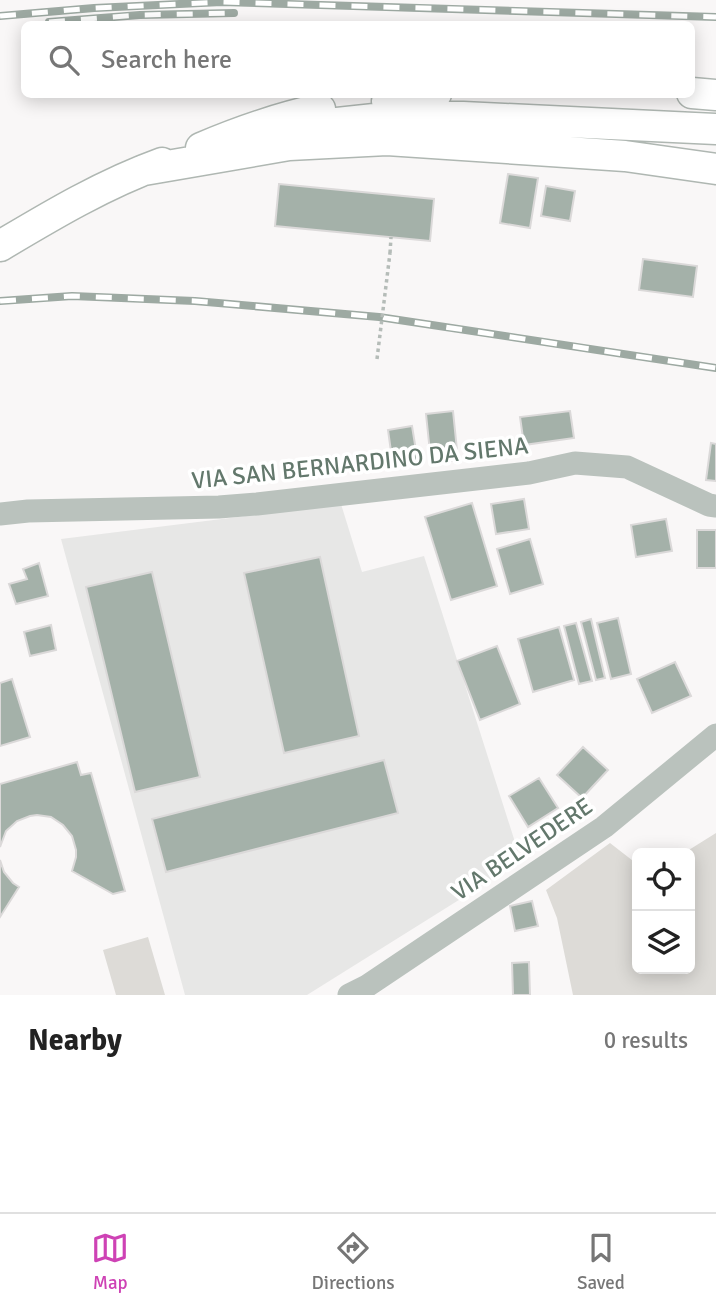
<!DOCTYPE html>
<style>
:root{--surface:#fff;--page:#f6f6f6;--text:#222;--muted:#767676;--line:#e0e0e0;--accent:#ce42b5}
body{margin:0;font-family:Signika,sans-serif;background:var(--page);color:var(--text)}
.controls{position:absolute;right:21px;bottom:21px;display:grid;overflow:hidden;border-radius:10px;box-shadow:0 4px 18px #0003}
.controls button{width:63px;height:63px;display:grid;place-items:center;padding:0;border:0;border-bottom:2px solid var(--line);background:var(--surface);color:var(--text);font:35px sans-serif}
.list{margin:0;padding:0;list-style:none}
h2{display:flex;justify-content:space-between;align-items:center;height:91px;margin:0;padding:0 28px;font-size:30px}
h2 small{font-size:23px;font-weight:400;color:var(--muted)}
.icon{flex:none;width:38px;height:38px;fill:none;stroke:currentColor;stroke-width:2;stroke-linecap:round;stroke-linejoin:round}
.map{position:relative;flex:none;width:716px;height:995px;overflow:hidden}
.search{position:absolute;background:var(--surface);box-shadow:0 4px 18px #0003;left:21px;right:21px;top:21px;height:77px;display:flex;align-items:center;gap:18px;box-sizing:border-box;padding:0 24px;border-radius:10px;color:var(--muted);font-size:26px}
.sheet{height:217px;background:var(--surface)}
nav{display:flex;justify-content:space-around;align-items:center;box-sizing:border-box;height:98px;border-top:2px solid var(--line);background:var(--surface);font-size:19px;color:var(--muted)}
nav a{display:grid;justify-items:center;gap:4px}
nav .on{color:var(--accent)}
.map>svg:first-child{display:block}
.built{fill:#e7e7e6}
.green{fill:#dddbd7}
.building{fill:#a4b1a9;stroke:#dbd9d9;stroke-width:2}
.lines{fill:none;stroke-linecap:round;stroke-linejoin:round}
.major-casing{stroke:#afb7b2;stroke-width:33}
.path{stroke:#b5bcb8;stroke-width:3.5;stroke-dasharray:3.5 3.5;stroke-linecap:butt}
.minor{stroke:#bac2bd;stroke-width:23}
.major{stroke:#fff;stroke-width:30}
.rail-casing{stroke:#9da9a2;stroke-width:8}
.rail{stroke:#fff;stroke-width:5;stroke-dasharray:16;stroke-linecap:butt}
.path-bridge{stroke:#b5bcb8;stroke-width:3.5;stroke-dasharray:3.5 3.5;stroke-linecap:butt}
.labels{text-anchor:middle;stroke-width:7;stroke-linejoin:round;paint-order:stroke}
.street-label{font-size:24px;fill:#63786c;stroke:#fff}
</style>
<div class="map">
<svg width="716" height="995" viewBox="0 0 716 995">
<rect width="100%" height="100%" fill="#f9f7f7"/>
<!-- built -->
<path class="built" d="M341 504 362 572 424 556 521 861 307 995H185L61 539Z"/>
<!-- green -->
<path class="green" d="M716 833V995H573L557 918 546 890 610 843 637 864V969H690V853H684Z
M148 937 165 995H116L103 950Z"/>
<!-- building -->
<path class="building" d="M508 174 538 178 530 228 500 223Z
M279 184 434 199 430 241 275 226Z
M546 186 575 191 570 221 541 216Z
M643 259 697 266 693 297 639 290Z
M453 411 458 460 431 462 426 414Z
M570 411 574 438 524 445 520 417Z
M412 426 418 463 393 466 388 430Z
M711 443 716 444V481L706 480Z
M524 499 529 529 496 534 491 504Z
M472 503 497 586 451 600 425 517Z
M666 519 672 551 636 557 631 525Z
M697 530H716V568H697Z
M530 539 543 584 510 594 497 549Z
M320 557 359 736 284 753 244 573Z
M39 563 48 596 16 604 9 584 27 579 23 569Z
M152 572 200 777 135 792 86 587Z
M618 618 631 674 611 679 597 623Z
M591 619 605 678 596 680 581 622Z
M576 623 592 681 579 684 564 626Z
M51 625 56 650 30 656 24 632Z
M559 627 574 680 533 692 518 639Z
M497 646 520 704 480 720 457 661Z
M675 662 691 696 652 713 637 679Z
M12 679 30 737 0 746V683Z
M583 747 608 770 582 798 557 775Z
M384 760 398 813 166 872 152 819Z
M77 762 81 775 91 773 125 891 113 894 72 871 76 857V850L72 836 63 825 51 817 37 815 30 816 17 821 6 831 0 847V784Z
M539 778 558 808 528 827 509 796Z
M0 860 4 872 13 883 19 887 0 917Z
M532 901 538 926 515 931 510 906Z
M529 962 530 995H513L512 963Z"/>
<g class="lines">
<!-- major casing -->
<g class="major-casing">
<path id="major" d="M692 93 716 95
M387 101 436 94
M300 127 393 117H463L716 129
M201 148C241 131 278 118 320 109
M144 170 289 145 387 140 625 156 716 169
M0 246C52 215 104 184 162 163"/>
</g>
<!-- path -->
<path class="path" d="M390 253 391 237"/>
<!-- minor -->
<path class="minor" d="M0 514 28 511 219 507 257 504 529 473 575 463 627 467 709 505 716 506
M349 995 367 986 604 827 716 735"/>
<!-- major -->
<use href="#major" class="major"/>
<!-- rail casing -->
<g class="rail-casing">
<path id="rail" d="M0 16 94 8 222 2 716 17
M49 22 140 15 234 13
M0 301 72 296 195 301 379 317 716 368"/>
</g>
<!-- rail -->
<use href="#rail" class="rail"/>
<!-- path-bridge -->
<path class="path-bridge" d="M377 359 390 253"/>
</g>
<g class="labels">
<!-- street labels -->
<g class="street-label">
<text transform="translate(360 463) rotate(-6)" y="8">VIA SAN BERNARDINO DA SIENA</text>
<text transform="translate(522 849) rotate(-34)" y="8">VIA BELVEDERE</text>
</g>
</g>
</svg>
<div class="controls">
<button><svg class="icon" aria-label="locate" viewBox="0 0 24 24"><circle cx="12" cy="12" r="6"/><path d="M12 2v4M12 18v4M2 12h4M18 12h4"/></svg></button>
<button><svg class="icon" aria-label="layers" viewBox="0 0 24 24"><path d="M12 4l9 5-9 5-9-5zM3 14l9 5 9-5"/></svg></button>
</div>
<div class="search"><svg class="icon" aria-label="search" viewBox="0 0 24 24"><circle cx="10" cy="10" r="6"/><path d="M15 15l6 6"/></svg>Search here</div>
</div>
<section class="sheet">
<h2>Nearby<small>0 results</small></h2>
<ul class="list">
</ul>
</section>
<nav>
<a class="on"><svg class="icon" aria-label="map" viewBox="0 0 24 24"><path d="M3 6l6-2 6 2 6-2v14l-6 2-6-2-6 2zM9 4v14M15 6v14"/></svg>Map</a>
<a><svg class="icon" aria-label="directions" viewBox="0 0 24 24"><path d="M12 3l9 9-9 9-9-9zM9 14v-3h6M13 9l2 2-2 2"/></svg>Directions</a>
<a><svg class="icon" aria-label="saved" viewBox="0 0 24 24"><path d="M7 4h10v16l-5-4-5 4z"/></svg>Saved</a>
</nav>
